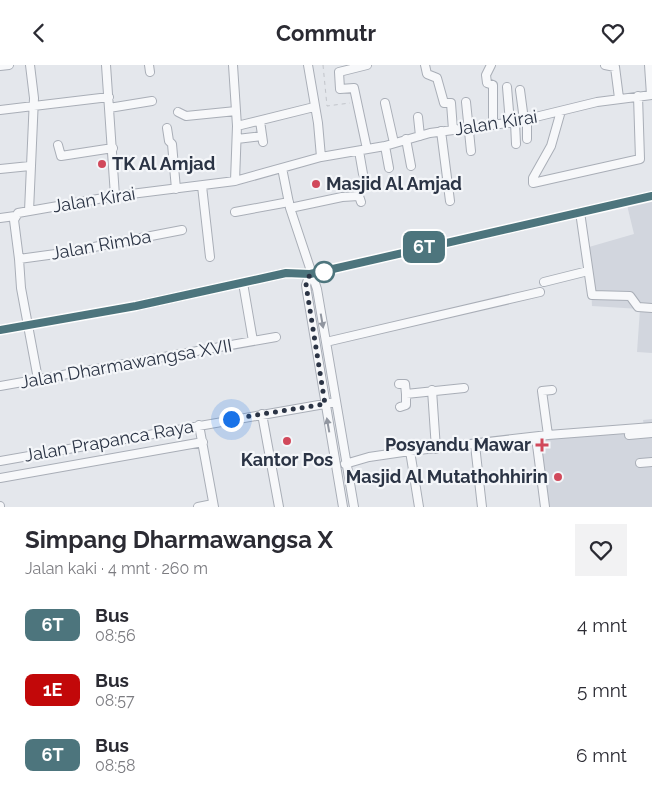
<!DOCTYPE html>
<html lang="id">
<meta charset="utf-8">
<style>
:root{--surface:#fff;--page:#f2f2f3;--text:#2b2b33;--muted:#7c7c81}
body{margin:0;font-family:Raleway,sans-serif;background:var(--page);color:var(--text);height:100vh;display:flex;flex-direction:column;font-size:19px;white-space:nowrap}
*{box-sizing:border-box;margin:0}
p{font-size:16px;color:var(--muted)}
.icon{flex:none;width:28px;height:28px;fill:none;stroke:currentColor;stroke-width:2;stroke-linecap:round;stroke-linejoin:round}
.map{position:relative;height:442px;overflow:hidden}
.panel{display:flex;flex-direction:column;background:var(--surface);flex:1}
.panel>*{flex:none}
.badge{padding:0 10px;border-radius:8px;font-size:18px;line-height:32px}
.you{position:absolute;width:25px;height:25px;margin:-12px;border:4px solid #fff;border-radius:50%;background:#1a73e8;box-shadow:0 0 0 8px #1a73e833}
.map>.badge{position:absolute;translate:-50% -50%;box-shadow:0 0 0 2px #fff}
.round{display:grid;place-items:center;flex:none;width:52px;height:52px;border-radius:0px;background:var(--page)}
.overview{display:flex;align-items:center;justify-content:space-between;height:85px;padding:0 25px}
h1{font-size:24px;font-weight:700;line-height:38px}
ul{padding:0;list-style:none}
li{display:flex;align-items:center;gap:15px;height:65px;padding:0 25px}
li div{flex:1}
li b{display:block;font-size:19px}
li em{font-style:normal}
li .badge{min-width:55px;font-weight:700;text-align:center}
header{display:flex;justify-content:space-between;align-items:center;height:65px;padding:0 25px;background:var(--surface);font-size:22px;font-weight:700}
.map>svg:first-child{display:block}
.built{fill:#d2d6de}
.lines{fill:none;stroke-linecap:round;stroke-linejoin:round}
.minor-casing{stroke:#a9aeb7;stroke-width:10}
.path{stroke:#c2c5cb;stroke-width:1;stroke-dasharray:4 4;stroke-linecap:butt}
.minor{stroke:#f7f8fa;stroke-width:8}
.oneway{fill:#9196a0}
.line-casing{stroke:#fff;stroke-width:11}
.line{stroke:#4d757d;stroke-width:8}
.walk{stroke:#2b3445;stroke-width:5;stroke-dasharray:0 9}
.poi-dot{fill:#d1495b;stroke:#f4f6f9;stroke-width:2}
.stop-dot{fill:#fff;stroke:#4d757d;stroke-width:2.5}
.labels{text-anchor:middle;stroke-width:4.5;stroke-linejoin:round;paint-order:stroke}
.street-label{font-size:18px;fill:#2b3445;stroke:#f4f6f9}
.poi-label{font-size:18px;font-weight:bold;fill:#2b3445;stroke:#f4f6f9;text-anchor:start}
</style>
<header><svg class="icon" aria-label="back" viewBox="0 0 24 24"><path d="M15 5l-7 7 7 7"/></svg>Commutr<svg class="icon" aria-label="heart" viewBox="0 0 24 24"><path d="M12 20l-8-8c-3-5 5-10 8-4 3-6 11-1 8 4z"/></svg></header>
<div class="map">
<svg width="652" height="442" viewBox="0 0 652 442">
<rect width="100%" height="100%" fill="#e4e7ec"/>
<path class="built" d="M 652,134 L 652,288 L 637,287 L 640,244 L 592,241 L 589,182 L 634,169 L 627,140 Z
M 652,354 L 652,442 L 545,442 L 536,375 L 563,372 L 645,368 L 643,355 Z"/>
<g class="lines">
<g class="minor-casing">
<path id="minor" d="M 106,0 L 115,131
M 149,0 L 150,7
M 233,0 L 237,61 L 235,116
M 308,0 L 318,58 L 321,92
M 367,0 L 339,7 L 340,24 L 354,23 L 367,84
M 425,0 L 427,9 L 437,13 L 444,38 L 451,38 L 453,65
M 491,0 L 486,10 L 487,18 L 493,20 L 493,59
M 605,0 L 615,2 L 619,33
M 649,0 L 651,30
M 0,1 L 9,0
M 507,22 L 510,58
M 520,25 L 524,55
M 466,37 L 471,86
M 385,38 L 394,78
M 109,43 L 152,36
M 0,45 L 109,32
M 561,46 L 551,81 L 533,113 L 533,118 L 640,94 L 638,31
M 178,47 L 186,51 L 236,46
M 418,52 L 420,71
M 527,55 L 527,74
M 260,56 L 263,77
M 515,57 L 516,79
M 237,61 L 314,42
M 167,63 L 169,76 L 172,79 L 176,124
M 441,66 L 450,136
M 237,74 L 262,71
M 406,74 L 411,101
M 58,80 L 61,91 L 113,83
M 385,81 L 389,103
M 359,86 L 363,109
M 282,103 L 290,143 L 317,224 L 354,442
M 0,104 L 30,101
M 202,121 L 210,192
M 290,143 L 342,132 L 359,131 L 361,137
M 29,146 L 34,33 L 30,0
M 235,147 L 289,137
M 580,147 L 592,230 L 630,231 L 638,242 L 652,243
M 0,153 L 15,151
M 19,194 L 63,188 L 182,165
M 310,209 L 306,220 L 307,227 L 343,442
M 544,217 L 588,206
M 243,218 L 253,276
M 0,265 L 136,241 L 286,208 L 310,209 L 325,206 L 652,131
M 326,277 L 540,227
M 38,314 L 21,223 L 19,194 L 14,155 L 18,148 L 115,131 L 235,116 L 321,92 L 385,81 L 430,68 L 515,57 L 597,37 L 652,30
M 399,319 L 405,319 L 406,329
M 0,321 L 276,272
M 432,325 L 436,384
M 400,342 L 406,340 L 406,329 L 464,323
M 262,349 L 279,442
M 199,360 L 214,442
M 548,370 L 542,326 L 552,325
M 629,370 L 652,368
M 536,372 L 545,442
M 475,380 L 482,442
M 410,386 L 419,442
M 0,396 L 336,337
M 640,398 L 652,397
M 345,399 L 369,392 L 410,386 L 548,370 L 652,362
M 0,413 L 203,377
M 0,441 L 0,442
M 198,442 L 213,439"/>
</g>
<path class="path" d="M 323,0 L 327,41 L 350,38"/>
<use href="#minor" class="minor"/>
</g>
<defs><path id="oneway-solid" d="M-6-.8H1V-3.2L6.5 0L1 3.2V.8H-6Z" transform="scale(1.25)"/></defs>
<g class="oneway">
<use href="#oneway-solid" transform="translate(322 256) rotate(80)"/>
<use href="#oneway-solid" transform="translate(328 360) rotate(-100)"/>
</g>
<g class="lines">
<g class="line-casing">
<path id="line" d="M 0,265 L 136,241 L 286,208 L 310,209 L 324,206 L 652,131"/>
</g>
<use href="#line" class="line"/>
<path class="walk" d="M 231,354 L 325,339 L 306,220 L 310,209 L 324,207"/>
</g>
<g class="poi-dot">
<circle cx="102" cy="99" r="5"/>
<circle cx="316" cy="119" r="5"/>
<circle cx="287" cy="376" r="5"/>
<path d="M539.5 372.5h5v5h5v5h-5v5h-5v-5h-5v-5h5z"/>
<circle cx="558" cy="412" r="5"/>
</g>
<circle class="stop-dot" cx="324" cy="207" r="10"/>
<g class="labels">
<g class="street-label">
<text transform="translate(496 58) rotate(-9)" y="6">Jalan Kirai</text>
<text transform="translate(94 135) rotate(-9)" y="6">Jalan Kirai</text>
<text transform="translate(101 180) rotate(-10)" y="6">Jalan Rimba</text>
<text transform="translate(126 299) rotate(-10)" y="6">Jalan Dharmawangsa XVII</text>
<text transform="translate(109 376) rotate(-10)" y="6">Jalan Prapanca Raya</text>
</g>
<g class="poi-label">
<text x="112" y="105">TK Al Amjad</text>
<text x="326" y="125">Masjid Al Amjad</text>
<text x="531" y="386" text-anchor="end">Posyandu Mawar</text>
<text x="287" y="401" text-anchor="middle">Kantor Pos</text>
<text x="548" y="418" text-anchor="end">Masjid Al Mutathohhirin</text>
</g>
</g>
</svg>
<div class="you" style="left:231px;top:354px"></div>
<b class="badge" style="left:424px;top:182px;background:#4d757d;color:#fff">6T</b>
</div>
<section class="panel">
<div class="overview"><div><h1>Simpang Dharmawangsa X</h1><p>Jalan kaki · 4 mnt · 260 m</p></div><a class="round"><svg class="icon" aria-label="heart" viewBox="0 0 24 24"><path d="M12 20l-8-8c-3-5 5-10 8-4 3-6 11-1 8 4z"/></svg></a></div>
<ul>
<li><span class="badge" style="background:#4d757d;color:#fff">6T</span><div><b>Bus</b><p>08:56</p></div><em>4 mnt</em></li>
<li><span class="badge" style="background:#c20809;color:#fff">1E</span><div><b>Bus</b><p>08:57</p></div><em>5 mnt</em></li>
<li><span class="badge" style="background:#4d757d;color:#fff">6T</span><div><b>Bus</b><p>08:58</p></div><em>6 mnt</em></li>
</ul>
</section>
